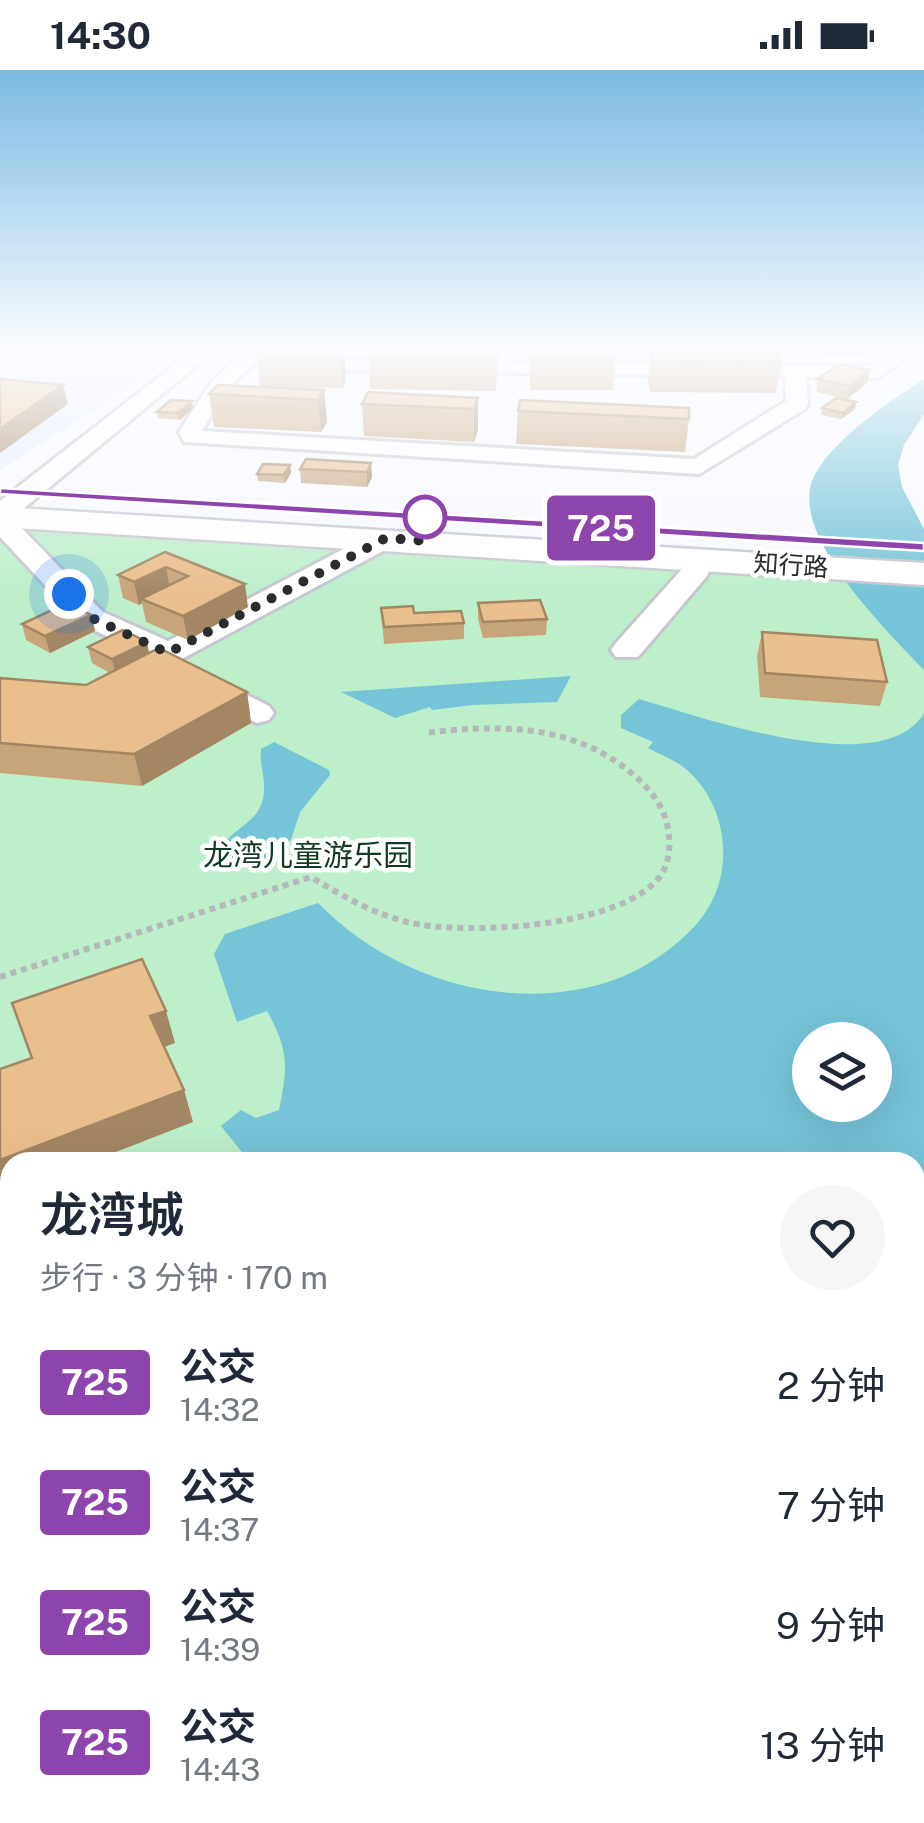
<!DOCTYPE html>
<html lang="zh">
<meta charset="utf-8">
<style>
:root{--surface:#fff;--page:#f6f6f7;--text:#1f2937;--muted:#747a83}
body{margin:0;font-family:"Public Sans","Noto Sans SC",sans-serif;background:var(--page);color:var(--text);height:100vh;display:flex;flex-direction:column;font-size:38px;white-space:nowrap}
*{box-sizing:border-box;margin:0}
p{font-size:32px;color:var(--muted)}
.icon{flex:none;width:55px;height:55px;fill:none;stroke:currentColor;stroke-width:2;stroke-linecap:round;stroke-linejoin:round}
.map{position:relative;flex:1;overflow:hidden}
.panel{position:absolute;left:0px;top:1082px;width:925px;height:672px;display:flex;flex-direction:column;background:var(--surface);border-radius:30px 30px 0 0;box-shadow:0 10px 40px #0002}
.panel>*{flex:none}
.badge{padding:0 20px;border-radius:8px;font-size:35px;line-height:65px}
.fabs{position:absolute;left:792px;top:952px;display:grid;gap:20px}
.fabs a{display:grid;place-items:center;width:100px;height:100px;border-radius:50%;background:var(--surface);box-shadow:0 10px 40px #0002;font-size:50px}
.you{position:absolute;width:50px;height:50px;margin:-25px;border:8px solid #fff;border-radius:50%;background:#1a73e8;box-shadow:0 0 0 15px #1a73e833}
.map>.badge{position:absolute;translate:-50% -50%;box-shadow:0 0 0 5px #fff}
.round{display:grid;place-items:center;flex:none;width:105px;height:105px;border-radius:52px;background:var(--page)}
.summary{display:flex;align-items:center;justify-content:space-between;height:170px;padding:0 40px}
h1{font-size:48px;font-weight:600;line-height:75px}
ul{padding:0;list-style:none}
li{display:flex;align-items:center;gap:30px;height:120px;padding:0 40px}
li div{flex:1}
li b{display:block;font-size:38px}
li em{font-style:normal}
li .badge{min-width:110px;font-weight:700;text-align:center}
.status{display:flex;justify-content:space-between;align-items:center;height:70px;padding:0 50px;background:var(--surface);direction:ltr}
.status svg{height:28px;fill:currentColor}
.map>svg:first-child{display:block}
.built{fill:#e8edfe}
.green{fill:#bcefca;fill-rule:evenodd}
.water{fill:#76c4d8;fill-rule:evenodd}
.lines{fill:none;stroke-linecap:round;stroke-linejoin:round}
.minor-casing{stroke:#c4c7d0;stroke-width:6}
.major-casing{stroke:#c4c7d0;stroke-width:5}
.path-far1{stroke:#b5b7bb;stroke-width:6;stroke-dasharray:6 5;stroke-linecap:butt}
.path{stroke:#b5b7bb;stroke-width:10;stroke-dasharray:11 8;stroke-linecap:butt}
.minor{fill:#fff;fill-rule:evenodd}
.major{fill:#fff;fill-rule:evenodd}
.wall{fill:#c8a479}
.shaded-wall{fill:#a38663}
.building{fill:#e9bf8d;stroke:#a38663;stroke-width:2.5}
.line{fill:#8e44ad;stroke:#fff;stroke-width:2.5}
.walk{stroke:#292b2e;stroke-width:10;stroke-dasharray:0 18}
.stop-dot{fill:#fff;stroke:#8e44ad;stroke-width:5}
.labels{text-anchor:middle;stroke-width:9;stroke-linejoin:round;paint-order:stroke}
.far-street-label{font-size:25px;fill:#292b2e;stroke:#fff}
.park-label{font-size:30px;fill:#113c22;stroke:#fff}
</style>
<div class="status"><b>14:30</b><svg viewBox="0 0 49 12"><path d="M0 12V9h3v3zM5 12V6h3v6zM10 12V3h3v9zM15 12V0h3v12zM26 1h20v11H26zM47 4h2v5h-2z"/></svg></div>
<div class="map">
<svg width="924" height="1753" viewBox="0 0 924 1753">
<rect width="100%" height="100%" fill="#f7f9fe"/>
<path class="built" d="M 0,279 L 178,279 L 129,317 L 0,400 Z"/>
<path class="green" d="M 34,461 L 924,517 L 924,1720 L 915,1717 L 915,1092 L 10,1092 L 10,1462 L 0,1459 L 0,470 L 11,463 ZM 810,970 L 875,970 L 875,1035 L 810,1035 Z"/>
<path class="water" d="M 924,309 L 924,344 L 904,375 L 898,395 L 902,417 L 924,459 L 924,600 C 888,562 800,476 810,419 C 817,379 893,329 924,309 Z
M 571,606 L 557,632 L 473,635 L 432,640 L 430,637 L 395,648 L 341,622 Z
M 639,629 C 699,646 883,713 924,643 L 924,1117 L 915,1120 L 915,1092 L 249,1091 L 221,1056 L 241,1040 L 256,1048 L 279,1040 C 288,996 289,981 267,941 L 237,952 L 214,884 L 225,864 L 318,833 C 391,908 508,945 611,911 C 644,900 682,874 703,846 C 737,800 727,730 682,696 C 672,689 659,684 648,678 L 653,672 L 621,658 L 621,645 ZM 810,970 L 875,970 L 875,1035 L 810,1035 Z
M 274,672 L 329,700 L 330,705 L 300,742 L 291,770 L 269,790 L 254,797 L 220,792 C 219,761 251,760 261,735 C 269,714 259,699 261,679 Z"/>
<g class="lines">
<g class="minor-casing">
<path id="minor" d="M 195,279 L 217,279 L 12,448 L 103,542 L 168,571 L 376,462 L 396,462 L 400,468 L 396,474 L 178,591 L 269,636 L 274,643 L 269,650 L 257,653 L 143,598 L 138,591 L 144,584 L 81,554 L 0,467 L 0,431 Z
M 248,279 L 270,279 L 227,319 L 202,361 L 694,389 L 786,331 L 785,306 L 761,304 L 758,300 L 761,296 L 873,296 L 897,279 L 919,279 L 878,308 L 806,307 L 808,334 L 805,339 L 699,404 L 184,372 L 179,362 L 212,311 Z
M 288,289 L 707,294 L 717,300 L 707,306 L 281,299 L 281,291 Z
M 700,481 L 714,489 L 707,506 L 638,587 L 616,587 L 611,580 L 616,573 L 683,498 L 690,483 Z
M 0,1369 L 10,1372 L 10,1434 L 0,1431 Z"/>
</g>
<g class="major-casing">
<path id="major" d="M 0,437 L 924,493 L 924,515 L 0,457 Z"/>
</g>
<path class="path-far1" d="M 0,907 L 311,807 C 342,826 372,843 407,852 C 464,866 625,858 661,805 C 672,788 671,766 665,747 C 657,725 640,709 621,695 C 563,653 493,655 424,663"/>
<path class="path" d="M 0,1283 L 10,1290"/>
<use href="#minor" class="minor"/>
<use href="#major" class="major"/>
</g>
<path class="wall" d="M 261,279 L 443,279 L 498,280 L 496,321 L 370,319 L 369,288 L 371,279 L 344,279 L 346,309 L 343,318 L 261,317 L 324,320 L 327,352 L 321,362 L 214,357 L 209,324 L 260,317 L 257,286 Z
M 509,279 L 652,279 L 651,282 L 724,282 L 722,279 L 868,279 L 867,286 L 778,285 L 782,292 L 776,323 L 650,322 L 648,312 L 651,283 L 614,283 L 615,290 L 613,320 L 530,320 L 530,282 L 509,282 Z
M 870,300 L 867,313 L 847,329 L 816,322 L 818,309 Z
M 478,328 L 478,360 L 474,372 L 364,366 L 362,334 Z
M 193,338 L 180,350 L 158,348 L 157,342 Z
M 822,338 L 855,339 L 841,349 L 821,345 Z
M 518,341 L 689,349 L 685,382 L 516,374 Z
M 371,393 L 372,407 L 367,417 L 301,413 L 300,399 Z
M 290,395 L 291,403 L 285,413 L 258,411 L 257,404 Z
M 165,482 L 248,537 L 188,570 L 146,552 L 142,533 L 139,535 L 123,528 L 118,505 Z
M 478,533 L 547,549 L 546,565 L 483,568 L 478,549 Z
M 381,538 L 464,553 L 464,569 L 384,574 Z
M 91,545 L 95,561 L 50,583 L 26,570 L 22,554 Z
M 762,562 L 887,612 L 880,636 L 760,627 L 757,586 Z
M 147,572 L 149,583 L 247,622 L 251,653 L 142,716 L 0,703 L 0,608 L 86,615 L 110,603 L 92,593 L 88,577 Z
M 0,1537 L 10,1541 L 10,1661 L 0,1657 Z
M 261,1745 L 377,1745 L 375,1753 L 286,1753 Z"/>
<path class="shaded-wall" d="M 344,279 L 346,309 L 343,318 L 341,287 Z
M 870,300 L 867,313 L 847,329 L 850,316 Z
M 63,315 L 68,334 L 0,383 L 0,359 Z
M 324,320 L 327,352 L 321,362 L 318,330 Z
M 478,328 L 478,360 L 474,372 L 474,339 Z
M 192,331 L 193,338 L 180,350 L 178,343 Z
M 856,332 L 855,339 L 841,349 L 843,343 Z
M 371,393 L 372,407 L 367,417 L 367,402 Z
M 290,395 L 291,403 L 285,413 L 284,405 Z
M 166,497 L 170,519 L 141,529 L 142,533 L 139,535 L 134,512 Z
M 245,514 L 248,537 L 188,570 L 183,546 Z
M 91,545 L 95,561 L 50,583 L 45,566 Z
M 147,572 L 150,589 L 116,606 L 112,589 Z
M 247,622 L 251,653 L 142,716 L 134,684 Z
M 166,941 L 175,973 L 159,979 L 150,946 Z
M 184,1020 L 193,1052 L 90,1092 L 10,1092 L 10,1123 L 0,1127 L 0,1090 Z
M 10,1621 L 10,1658 L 0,1649 L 0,1642 Z
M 371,1745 L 377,1745 L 375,1753 L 369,1753 Z"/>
<path class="building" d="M 261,279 L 344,279 L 341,287 L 257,286 Z
M 372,279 L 498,280 L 497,290 L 369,288 Z
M 530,280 L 614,281 L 615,290 L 531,289 Z
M 651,282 L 777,283 L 782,292 L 653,291 Z
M 840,294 L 870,300 L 850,316 L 818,309 Z
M 0,309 L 63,315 L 0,359 Z
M 218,315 L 324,320 L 318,330 L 209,324 Z
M 368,322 L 478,328 L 474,339 L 362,334 Z
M 836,328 L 856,332 L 843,343 L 822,338 Z
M 171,330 L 192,331 L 178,343 L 157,342 Z
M 520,330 L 689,338 L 689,349 L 518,341 Z
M 306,389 L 371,393 L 367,402 L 300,399 Z
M 263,394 L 290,395 L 284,405 L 257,404 Z
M 165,482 L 245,514 L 183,546 L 141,529 L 188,506 L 166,497 L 134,512 L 118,505 Z
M 540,530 L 547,549 L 483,552 L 478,533 Z
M 67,533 L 91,545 L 45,566 L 22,554 Z
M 413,536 L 414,543 L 461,541 L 464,553 L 384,557 L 381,538 Z
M 123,560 L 147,572 L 112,589 L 88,577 Z
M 762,562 L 877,570 L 887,612 L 765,603 Z
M 159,578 L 247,622 L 134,684 L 0,673 L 0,608 L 86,615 Z
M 142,889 L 166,941 L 150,946 L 184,1020 L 0,1090 L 0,999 L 32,988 L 12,933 Z
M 0,1537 L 10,1541 L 10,1621 L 0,1642 Z
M 294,1745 L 371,1745 L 369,1753 L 319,1753 Z
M 501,1745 L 687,1745 L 714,1753 L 499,1753 Z"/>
<linearGradient id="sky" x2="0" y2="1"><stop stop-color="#7abae2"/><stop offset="0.53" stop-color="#fbfcff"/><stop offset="1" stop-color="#fbfcff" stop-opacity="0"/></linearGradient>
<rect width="924" height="524" fill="url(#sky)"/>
<path class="line" d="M 0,418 L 924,473 L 924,481 L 0,424 Z"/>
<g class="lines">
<path class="walk" d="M 69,524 L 92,548 L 168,583 L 386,468 L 425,471 L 425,447"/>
</g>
<circle class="stop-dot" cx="425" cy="447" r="20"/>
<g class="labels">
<g class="far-street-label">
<text transform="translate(791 495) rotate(4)" y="9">知行路</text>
</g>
<g class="park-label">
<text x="308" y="796">龙湾儿童游乐园</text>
</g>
</g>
</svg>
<div class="fabs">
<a><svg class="icon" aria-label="layers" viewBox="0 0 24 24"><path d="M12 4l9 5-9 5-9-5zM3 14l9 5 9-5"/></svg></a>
</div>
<div class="you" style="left:69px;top:524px"></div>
<b class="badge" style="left:601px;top:458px;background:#8e44ad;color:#fff">725</b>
<section class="panel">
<div class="summary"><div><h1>龙湾城</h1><p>步行 · 3 分钟 · 170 m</p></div><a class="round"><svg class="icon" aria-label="heart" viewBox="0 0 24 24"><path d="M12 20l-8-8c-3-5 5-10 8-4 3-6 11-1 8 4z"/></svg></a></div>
<ul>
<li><span class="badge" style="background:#8e44ad;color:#fff">725</span><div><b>公交</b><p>14:32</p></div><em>2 分钟</em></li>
<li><span class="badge" style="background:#8e44ad;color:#fff">725</span><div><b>公交</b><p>14:37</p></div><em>7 分钟</em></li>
<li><span class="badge" style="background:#8e44ad;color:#fff">725</span><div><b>公交</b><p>14:39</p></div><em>9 分钟</em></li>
<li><span class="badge" style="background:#8e44ad;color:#fff">725</span><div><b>公交</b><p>14:43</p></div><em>13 分钟</em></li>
</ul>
</section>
</div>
